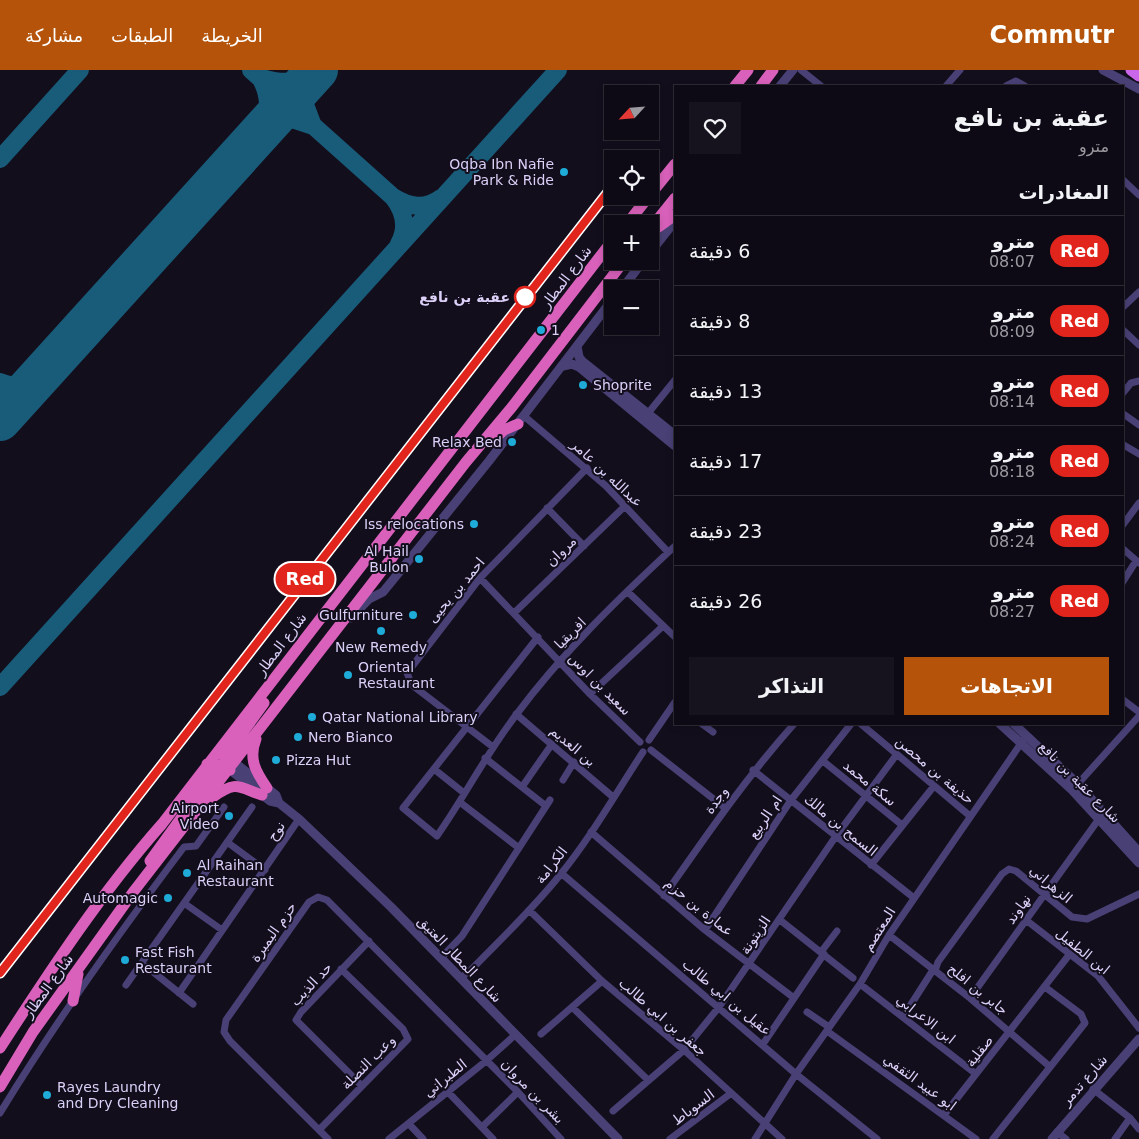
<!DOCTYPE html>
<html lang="ar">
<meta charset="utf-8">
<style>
:root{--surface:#0e0a15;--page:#17131e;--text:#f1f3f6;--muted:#9b9aa0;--line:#2e2b34;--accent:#b45309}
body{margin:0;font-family:"DejaVu Sans","Noto Sans Arabic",sans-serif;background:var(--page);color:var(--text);direction:rtl;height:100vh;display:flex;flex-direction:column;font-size:19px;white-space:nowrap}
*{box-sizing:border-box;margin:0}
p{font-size:16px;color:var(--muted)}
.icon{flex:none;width:28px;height:28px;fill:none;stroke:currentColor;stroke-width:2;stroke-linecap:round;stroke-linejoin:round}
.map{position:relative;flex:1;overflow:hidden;direction:ltr}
.panel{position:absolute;left:674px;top:15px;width:450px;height:640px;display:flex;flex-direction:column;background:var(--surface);border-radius:0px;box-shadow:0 2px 8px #0003,0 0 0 1px var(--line);direction:rtl}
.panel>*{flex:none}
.badge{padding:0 10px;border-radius:16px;font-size:18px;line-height:32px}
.needle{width:32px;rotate:244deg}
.buttons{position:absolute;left:604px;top:15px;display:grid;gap:10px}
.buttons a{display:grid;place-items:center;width:55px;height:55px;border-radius:0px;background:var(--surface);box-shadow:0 2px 8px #0003,0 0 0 1px var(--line);font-size:25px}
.map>.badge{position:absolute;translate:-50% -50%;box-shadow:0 0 0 2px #fff}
h2{padding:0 15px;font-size:19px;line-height:45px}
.round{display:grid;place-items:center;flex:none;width:52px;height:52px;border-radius:0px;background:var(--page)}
.headline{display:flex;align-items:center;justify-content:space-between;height:85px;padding:0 15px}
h1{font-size:24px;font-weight:800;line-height:38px}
.button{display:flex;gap:10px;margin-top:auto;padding:10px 15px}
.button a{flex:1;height:58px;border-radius:0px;background:var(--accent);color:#fff;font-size:20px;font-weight:800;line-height:58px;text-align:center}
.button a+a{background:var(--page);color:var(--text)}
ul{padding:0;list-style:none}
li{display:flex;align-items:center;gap:15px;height:70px;padding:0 15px;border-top:1px solid var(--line)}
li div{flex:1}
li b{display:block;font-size:19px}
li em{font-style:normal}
li .badge{min-width:55px;font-weight:700;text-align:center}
header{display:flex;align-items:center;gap:30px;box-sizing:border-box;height:70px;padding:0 25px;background:var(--accent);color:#fff}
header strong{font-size:24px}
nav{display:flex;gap:28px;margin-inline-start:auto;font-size:18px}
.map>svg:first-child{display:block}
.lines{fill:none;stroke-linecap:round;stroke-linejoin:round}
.taxiway{stroke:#185c7a;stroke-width:18}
.runway{stroke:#185c7a;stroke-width:42}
.minor{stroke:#494075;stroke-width:7}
.tertiary{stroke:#494075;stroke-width:9}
.primary{stroke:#ca66ea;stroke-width:11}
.trunk{stroke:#d961bb;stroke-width:11}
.line-casing{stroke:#fff;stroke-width:11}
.line{stroke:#e2251c;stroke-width:8}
.poi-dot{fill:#1eabd7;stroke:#130e1c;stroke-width:2}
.stop-dot{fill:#fff;stroke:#e2251c;stroke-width:2.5}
.labels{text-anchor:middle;stroke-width:4;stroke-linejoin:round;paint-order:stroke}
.poi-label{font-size:14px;fill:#dad0f8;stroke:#130e1c;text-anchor:start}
.street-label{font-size:14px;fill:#dad0f8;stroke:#130e1c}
.stop-label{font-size:14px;font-weight:bold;fill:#dad0f8;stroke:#130e1c;text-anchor:end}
</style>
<header>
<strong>Commutr</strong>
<nav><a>الخريطة</a><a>الطبقات</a><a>مشاركة</a></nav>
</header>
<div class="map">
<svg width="1139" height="1069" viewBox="0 0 1139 1069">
<rect width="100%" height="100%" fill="#130e1c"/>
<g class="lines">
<path class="taxiway" d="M 251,0 L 393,127
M 262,8 C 282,14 299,14 315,1
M 266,56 L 289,48 L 313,56 L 304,32 L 310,8
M 260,63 C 270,45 271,28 261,9
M 0,89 L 80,0
M 399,174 C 408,158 404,141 393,127 C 409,137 425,140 441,128
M 0,312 C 14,318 26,316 38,308
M 0,315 C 7,326 7,339 0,351
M 0,617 L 558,0"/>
<path class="runway" d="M 0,350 L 317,0"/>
<path class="minor" d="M 801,0 L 821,16
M 946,16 L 960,0
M 1006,16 L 1016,11 L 1025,16
M 1122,109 L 1139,125
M 1122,238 L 1139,222
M 1122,259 L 1139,275
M 1122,324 L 1131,313 L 1139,311
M 1122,343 L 1139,355
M 524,346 L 606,416 L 668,482
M 645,347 L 675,310
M 1122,374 L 1139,384
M 547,438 L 584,476
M 1122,456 L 1139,433
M 1122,478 L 1139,493
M 480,508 L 590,624 L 640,672
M 1122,513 L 1136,491
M 628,522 L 675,567
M 514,543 L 625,436
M 538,567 L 403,738 L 437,766 C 465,726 486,684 516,645 C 562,583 619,528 675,476
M 590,624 L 663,556
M 1122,629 L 1139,642
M 516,644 L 613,727
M 702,654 L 713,662
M 861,654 L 970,746
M 649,670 L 675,632
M 493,677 L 412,615 L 407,603 L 480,508 L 587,398
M 651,680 L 725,738
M 485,688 L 546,736
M 823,691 L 902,755
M 434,699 L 464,723
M 753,700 L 914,828
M 563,710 L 574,692
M 1076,716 L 1139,646
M 522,717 L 552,674
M 461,733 L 519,778
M 591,762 L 705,860 L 794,928
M 227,772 L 265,800
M 871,795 L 934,716
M 561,803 L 796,1004 L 877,1069
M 664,826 C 706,766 745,709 794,654
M 184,833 L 222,860
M 530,841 L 602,911 L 684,980 L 782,1069
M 780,850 L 853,908
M 1026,850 L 1098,906 L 1139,958
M 705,860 L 791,730 L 851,654
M 889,865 L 970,928 L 1049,996
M 821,882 L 837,861
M 441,888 L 462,866 L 550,730
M 142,893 L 193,934
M 935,901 L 938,892 L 1002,804 L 1009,799 L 1016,801 L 1072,847 L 1087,849 L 1139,824
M 460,908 L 469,902 C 500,870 532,840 560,805 C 591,767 616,723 643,682
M 860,914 L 976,1004
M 126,915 L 252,737
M 179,923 L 299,749
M 970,928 L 1101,746
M 573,938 L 648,1010
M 807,942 L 829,957
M 903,947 L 933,900
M 827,961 L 976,1069
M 541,964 L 602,911
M 763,974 L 824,884
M 362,1016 L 296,950 L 301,942 L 369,871
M 1093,1019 L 1130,1048 L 1139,1059
M 448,1022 L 493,1069
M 613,1041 L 684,980 L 719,937 L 836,766 L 897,684
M 0,1043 C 56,951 119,863 184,777 L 196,776 L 224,737
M 944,1045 L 1069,885
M 409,1054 L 423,1069
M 482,1057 L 518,1022
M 319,1060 L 408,969 L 403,959 L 341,899
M 1057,1062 L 1066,1069
M 328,1069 L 230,971 L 224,962 L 226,950 L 309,832 L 318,827 L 327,830 L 518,1022 L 561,1069
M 389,1069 L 486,991 L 515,965
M 670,1069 L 730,1024
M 755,1069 L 796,1004 L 860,914 L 889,865 L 1024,669
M 993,1069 L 1085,953 L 1081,944 L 1045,917
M 1115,1069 L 1130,1048"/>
<path class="tertiary" d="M 1103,0 L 1139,19
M 780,16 L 793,0
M 650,183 L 675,151
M 622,219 L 643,191
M 577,276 L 579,287 L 582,291 L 675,365
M 563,296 L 572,294 L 579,297 L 675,376
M 351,548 L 369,529 L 383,522 L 392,511 L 489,391 L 612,230
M 1000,654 L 1072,720 L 1139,793
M 1014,654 L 1078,714 L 1139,782
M 230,689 L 276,725 L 279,733
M 230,700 L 270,731 L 279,733 L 299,749 L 391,837 L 618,1069
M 1052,1069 L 1139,969"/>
<path class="primary" d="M 1131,0 L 1139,6"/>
<path class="trunk" d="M 735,16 L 748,0
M 761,16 L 773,0
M 650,125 L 675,94
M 627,154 L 649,126
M 657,158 L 675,145
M 650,159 L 675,128
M 490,373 L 504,360 L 518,354
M 256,669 C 248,689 256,702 267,718
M 230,700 L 224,694 L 225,687 L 264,633
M 213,727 C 237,710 238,717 262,725
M 150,791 L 216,700 L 217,696 L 214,693 L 207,694
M 73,931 L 78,904
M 0,978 C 50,901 101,823 162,754 L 612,171
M 0,1017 L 33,962 L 134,821 L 466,392 L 512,337 L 624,191"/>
</g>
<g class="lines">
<g class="line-casing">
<path id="line" d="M 0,903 L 612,117"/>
</g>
<use href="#line" class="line"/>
</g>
<g class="poi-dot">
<circle cx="564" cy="102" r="5"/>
<circle cx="541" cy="260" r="5"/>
<circle cx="583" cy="315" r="5"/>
<circle cx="512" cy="372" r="5"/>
<circle cx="474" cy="454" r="5"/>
<circle cx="419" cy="489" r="5"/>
<circle cx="413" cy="545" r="5"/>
<circle cx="381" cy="561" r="5"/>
<circle cx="348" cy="605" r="5"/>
<circle cx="312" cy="647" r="5"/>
<circle cx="298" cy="667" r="5"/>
<circle cx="276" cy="690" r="5"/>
<circle cx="229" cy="746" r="5"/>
<circle cx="187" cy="803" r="5"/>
<circle cx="168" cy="828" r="5"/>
<circle cx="125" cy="890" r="5"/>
<circle cx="47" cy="1025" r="5"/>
</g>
<circle class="stop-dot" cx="525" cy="227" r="10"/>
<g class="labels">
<g class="poi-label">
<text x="554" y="99" text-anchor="end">Oqba Ibn Nafie<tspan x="554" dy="16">Park &amp; Ride</tspan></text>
<text x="551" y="265">1</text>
<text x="593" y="320">Shoprite</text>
<text x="502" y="377" text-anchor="end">Relax Bed</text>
<text x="464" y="459" text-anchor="end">Iss relocations</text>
<text x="409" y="486" text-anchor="end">Al Hail<tspan x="409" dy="16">Bulon</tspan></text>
<text x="403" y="550" text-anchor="end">Gulfurniture</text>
<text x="381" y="582" text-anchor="middle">New Remedy</text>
<text x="358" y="602">Oriental<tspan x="358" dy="16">Restaurant</tspan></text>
<text x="322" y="652">Qatar National Library</text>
<text x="308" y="672">Nero Bianco</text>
<text x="286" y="695">Pizza Hut</text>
<text x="219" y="743" text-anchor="end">Airport<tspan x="219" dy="16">Video</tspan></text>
<text x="197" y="800">Al Raihan<tspan x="197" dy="16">Restaurant</tspan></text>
<text x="158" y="833" text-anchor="end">Automagic</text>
<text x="135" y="887">Fast Fish<tspan x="135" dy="16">Restaurant</tspan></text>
<text x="57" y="1022">Rayes Laundry<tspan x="57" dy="16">and Dry Cleaning</tspan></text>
</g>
<g class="street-label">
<text transform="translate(566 207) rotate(-53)" y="5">شارع المطار</text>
<text transform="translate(607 403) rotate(43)" y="5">عبدالله بن عامر</text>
<text transform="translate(561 481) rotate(-44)" y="5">مروان</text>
<text transform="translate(456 520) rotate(-50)" y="5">احمد بن يحيى</text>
<text transform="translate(570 563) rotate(-45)" y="5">افريقيا</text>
<text transform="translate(281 574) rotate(-53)" y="5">شارع المطار</text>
<text transform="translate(600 614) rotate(45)" y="5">سعيد بن اوس</text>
<text transform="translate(573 676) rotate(40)" y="5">بن العديم</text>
<text transform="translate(935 700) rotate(40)" y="5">حذيفة بن محصن</text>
<text transform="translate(1080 712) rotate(45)" y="5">شارع عقبة بن نافع</text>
<text transform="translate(870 713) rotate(39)" y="5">سكة محمد</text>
<text transform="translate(716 730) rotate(-54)" y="5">وجدة</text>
<text transform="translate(765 747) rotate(-56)" y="5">ام الربيع</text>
<text transform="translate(841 755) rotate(39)" y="5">السمح بن مالك</text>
<text transform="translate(276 761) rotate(-56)" y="5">نوح</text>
<text transform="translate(551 795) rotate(-52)" y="5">الكرامة</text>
<text transform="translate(1051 814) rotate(40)" y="5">الزهراني</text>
<text transform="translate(699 837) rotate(39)" y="5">عمارة بن حزم</text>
<text transform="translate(1018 839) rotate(-54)" y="5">نهاوند</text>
<text transform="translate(879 859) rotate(-58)" y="5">المعتصم</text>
<text transform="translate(273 862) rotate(-55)" y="5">حزم البمبرة</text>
<text transform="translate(755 865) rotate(-56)" y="5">الزيتونة</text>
<text transform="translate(1083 881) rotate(39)" y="5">ابن الطفيل</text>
<text transform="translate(460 889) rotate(46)" y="5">شارع المطار العتيق</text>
<text transform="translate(311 914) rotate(-47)" y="5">حد الذيب</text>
<text transform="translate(48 916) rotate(-54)" y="5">شارع المطار</text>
<text transform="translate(978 919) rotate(39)" y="5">جابر بن افلح</text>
<text transform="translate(727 927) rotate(40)" y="5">عقيل بن ابي طالب</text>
<text transform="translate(663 947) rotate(41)" y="5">جعفر بن ابي طالب</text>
<text transform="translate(926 949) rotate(38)" y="5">ابن الاعرابي</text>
<text transform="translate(979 981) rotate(-52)" y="5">صقلية</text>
<text transform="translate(368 992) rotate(-45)" y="5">وعب النصلة</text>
<text transform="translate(445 1008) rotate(-39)" y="5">الطبراني</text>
<text transform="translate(1084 1010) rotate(-49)" y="5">شارع تدمر</text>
<text transform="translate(920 1012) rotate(36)" y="5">ابو عبيد الثقفي</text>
<text transform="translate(533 1021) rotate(46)" y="5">بشر بن مروان</text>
<text transform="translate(693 1037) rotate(-37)" y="5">السوباط</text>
</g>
<g class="stop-label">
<text x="510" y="232">عقبة بن نافع</text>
</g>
</g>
</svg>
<div class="buttons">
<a><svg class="needle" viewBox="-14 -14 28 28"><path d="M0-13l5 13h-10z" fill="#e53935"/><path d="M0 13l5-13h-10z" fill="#9b9aa0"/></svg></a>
<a><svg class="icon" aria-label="locate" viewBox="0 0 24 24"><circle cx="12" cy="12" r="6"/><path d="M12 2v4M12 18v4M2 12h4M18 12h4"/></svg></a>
<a>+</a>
<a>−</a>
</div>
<b class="badge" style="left:305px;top:509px;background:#e2251c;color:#fff">Red</b>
<section class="panel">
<div class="headline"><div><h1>عقبة بن نافع</h1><p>مترو</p></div><a class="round"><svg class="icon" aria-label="heart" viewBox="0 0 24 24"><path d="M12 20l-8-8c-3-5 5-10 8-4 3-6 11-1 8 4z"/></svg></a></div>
<h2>المغادرات</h2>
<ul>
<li><span class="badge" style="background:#e2251c;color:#fff">Red</span><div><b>مترو</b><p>08:07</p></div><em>6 دقيقة</em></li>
<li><span class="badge" style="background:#e2251c;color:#fff">Red</span><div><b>مترو</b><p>08:09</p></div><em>8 دقيقة</em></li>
<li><span class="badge" style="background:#e2251c;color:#fff">Red</span><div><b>مترو</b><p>08:14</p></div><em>13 دقيقة</em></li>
<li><span class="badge" style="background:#e2251c;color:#fff">Red</span><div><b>مترو</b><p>08:18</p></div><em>17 دقيقة</em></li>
<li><span class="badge" style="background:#e2251c;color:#fff">Red</span><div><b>مترو</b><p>08:24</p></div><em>23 دقيقة</em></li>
<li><span class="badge" style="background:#e2251c;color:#fff">Red</span><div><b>مترو</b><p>08:27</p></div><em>26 دقيقة</em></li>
</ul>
<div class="button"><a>الاتجاهات</a><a>التذاكر</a></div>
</section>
</div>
